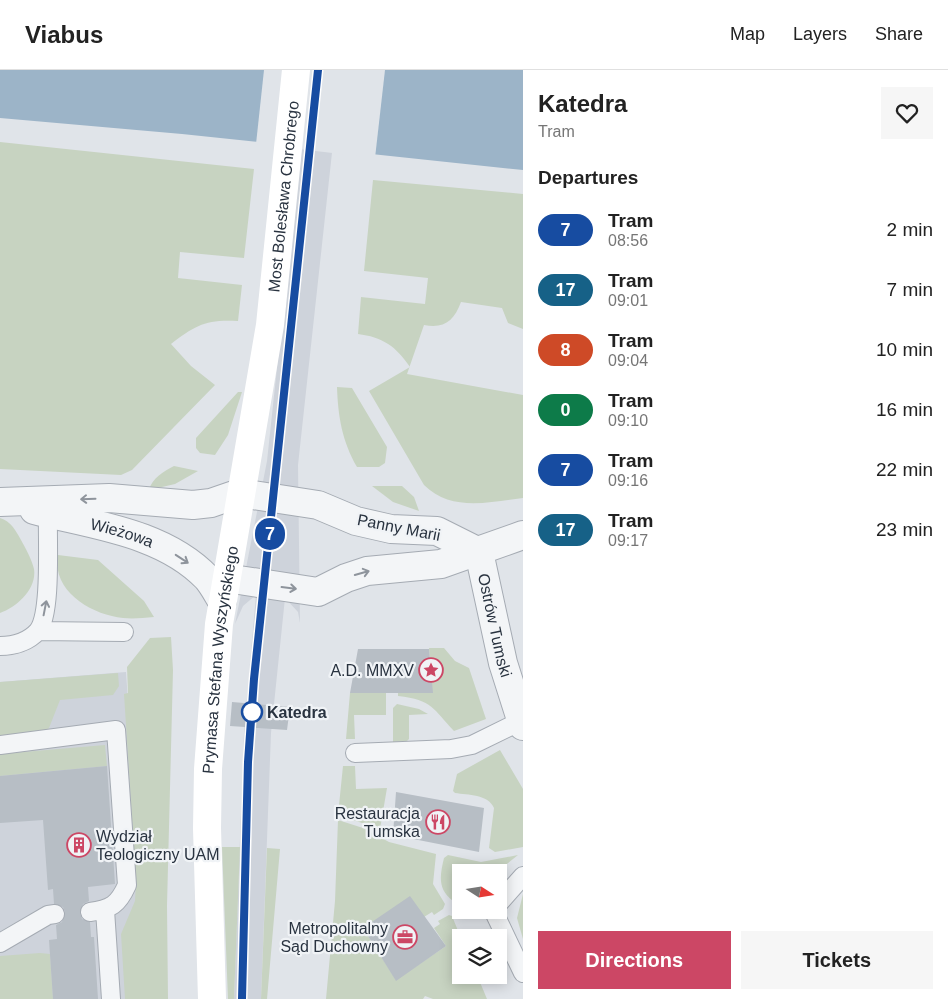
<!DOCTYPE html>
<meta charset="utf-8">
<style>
:root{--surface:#fff;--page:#f6f6f6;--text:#222;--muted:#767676;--line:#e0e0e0;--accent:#cc4765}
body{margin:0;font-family:Helvetica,sans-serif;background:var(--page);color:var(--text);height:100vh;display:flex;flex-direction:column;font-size:19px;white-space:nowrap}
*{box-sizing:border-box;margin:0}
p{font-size:16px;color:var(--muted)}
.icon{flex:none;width:28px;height:28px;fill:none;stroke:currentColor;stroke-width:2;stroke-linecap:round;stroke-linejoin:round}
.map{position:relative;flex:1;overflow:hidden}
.details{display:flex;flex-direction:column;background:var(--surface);width:425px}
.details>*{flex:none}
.badge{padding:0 10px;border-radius:16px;font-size:18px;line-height:32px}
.needle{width:32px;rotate:102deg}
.controls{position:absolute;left:452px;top:794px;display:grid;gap:10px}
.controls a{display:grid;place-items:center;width:55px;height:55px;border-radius:0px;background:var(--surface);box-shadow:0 2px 12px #0003;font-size:25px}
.map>.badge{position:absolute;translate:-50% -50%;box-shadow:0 0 0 2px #fff}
h2{padding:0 15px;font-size:19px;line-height:45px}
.round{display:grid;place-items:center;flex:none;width:52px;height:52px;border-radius:0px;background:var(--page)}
.headline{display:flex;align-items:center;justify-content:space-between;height:85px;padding:0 15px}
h1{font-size:24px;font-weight:700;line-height:38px}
.button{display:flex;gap:10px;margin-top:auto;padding:10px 15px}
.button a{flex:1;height:58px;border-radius:0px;background:var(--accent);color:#fff;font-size:20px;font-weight:700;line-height:58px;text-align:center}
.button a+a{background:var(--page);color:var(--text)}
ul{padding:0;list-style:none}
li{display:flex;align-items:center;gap:15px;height:60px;padding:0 15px}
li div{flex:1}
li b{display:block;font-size:19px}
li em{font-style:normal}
li .badge{min-width:55px;font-weight:700;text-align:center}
header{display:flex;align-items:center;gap:30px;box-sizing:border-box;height:70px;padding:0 25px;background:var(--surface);border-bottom:1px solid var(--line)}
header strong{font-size:24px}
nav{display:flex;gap:28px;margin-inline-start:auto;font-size:18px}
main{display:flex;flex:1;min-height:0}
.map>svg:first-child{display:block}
.built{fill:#ced3db}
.green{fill:#c7d3c1}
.water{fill:#9cb4c8}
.pier{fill:#e0e4e9}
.building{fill:#b7bec5}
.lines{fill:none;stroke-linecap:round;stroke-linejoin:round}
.lane-casing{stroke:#a5abb3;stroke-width:20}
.street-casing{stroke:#a5abb3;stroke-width:30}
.lane{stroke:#f3f5f7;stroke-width:18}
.street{stroke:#f3f5f7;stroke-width:28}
.secondary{stroke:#fff;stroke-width:28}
.oneway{stroke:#8e949c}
.line-casing{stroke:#fff;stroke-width:11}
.line{stroke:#174ca1;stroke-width:8}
.stop-dot{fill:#fff;stroke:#174ca1;stroke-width:2.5}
.labels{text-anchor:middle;stroke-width:4.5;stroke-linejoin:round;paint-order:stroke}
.street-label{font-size:16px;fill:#293340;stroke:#f0f3f6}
.poi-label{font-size:16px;fill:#293340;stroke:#f0f3f6;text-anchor:end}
.stop-label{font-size:16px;font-weight:bold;fill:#293340;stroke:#f0f3f6;text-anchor:start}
</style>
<header>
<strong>Viabus</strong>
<nav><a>Map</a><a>Layers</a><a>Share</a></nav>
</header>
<main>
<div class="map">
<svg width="523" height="929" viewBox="0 0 523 929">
<rect width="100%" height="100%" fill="#e0e4e9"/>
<path class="built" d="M 309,0 L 341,0 L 298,395 L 300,553 L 298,542 L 285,528 L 271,663 L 261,929 L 234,929 L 244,662 L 256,525 L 243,536 L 235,554 L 267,391 Z
M 126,602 L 146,895 L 143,929 L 0,929 L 0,612 Z"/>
<path class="green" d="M 0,72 L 254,99 L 244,188 L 180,182 L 178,208 L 242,215 L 238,251 C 207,249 195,255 171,274 L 191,296 L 215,315 L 132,400 L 121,405 L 0,399 Z
M 373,110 L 523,124 L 523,259 L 508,253 L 502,238 L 461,232 C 454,251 444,259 424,255 L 407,304 L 523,325 L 523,428 C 489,432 451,442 424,415 L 369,321 L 410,297 C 396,276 382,267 358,264 L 361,227 L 425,234 L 428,208 L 364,201 Z
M 337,317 L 352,318 L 387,377 L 385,393 L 379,397 L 357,397 C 342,371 338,346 337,317 Z
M 238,322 L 242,322 L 228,365 L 215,385 L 200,383 L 196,378 L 196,368 Z
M 174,396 L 198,401 L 175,414 L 149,420 C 152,408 164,401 174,396 Z
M 372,416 L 402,416 L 414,427 L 419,441 L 393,432 Z
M 0,448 C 11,451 16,461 21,470 C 26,479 32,490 34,499 C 37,519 17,537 0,543 Z
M 58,485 L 98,490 L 144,531 L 154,547 C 143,548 133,549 123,548 C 92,545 51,521 58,485 Z
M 171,567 L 173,600 L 167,836 L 168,929 L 125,929 L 121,864 L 135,831 L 136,811 L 124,624 L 128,623 L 127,597 L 150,568 Z
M 429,578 L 444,578 L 455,591 L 469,598 L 486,649 L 454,661 C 433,639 433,630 398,626 L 398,622 L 432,622 Z
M 118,603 L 119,616 L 113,625 L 60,630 L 49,658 L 45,661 L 0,667 L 0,612 Z
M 350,623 L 386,623 L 386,645 L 354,645 L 355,669 L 346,669 Z
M 397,634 L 419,639 L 428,644 L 409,645 L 409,669 L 407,671 L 393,672 L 393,638 Z
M 105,675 L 107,696 L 0,706 L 0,684 Z
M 500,680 L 523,719 L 523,777 L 495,782 L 489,778 L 494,738 C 488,724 468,725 455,723 L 453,721 L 457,704 Z
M 343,696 L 355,696 L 356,719 L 387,718 L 380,759 L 338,745 Z
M 338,750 L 363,758 L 389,772 L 436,784 L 433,814 L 445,834 L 443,839 L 434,845 L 432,842 L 424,847 L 363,858 L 396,910 L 446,876 L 434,858 L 440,854 L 438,851 L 449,845 L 452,846 L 461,868 L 461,905 L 477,905 L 487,929 L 433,929 L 425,926 L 423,929 L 326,929 L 335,831 Z
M 222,777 L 240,777 L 234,929 L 228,929 Z
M 267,778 L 280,779 L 267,929 L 261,929 Z
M 448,785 L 481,792 L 518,785 L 497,802 L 461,802 L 461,827 L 453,831 C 437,819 440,805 444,788 Z
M 523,824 L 523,869 L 517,848 Z
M 40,883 L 50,884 L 53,929 L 0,929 L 0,886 Z"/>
<path class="water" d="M 0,0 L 523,0 L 523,100 L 182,64 L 0,48 Z"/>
<path class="pier" d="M 264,0 L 385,0 L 375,88 L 256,74 Z"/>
<path class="building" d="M 358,579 L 429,579 L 433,623 L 350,623 Z
M 232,632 L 290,637 L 287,660 L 230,656 Z
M 107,696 L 115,814 L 88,817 L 89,831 L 83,834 L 80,843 L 82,849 L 90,852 L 91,867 L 94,867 L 98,929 L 53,929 L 49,870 L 57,869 L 56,855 L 62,852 L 65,842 L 63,837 L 54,834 L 53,819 L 48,820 L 43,750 L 0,753 L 0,706 Z
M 396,722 L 484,738 L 479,782 L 393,765 Z
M 410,826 L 446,876 L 396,911 L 363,858 Z"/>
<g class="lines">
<g class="lane-casing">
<path id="lane" d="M 38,561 L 124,562
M 0,576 C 13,576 28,572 38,561 C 52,543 47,468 48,443
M 0,675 L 116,660 L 127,815 C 118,835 111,839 90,842
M 355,683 L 451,679 L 472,675 L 521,651
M 499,833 L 523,806
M 105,840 L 111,929
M 493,840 L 523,903
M 0,873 L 48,845 L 55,844"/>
</g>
<g class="street-casing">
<g id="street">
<path d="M 0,432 L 109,428 L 193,435 L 211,433 L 240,423 L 318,435 L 356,451 L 391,459 L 437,461 L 479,482"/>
<path id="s1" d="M 34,440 C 92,455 163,462 207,508 C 213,515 217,523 222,531"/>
<path id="s2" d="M 479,482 L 503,593 L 523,656"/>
<path d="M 226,508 L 318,522 L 346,508 L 367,501 L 441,494 L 523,465"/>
</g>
</g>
<use href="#lane" class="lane"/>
<use href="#street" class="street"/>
<path class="secondary" id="s3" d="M 212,929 L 207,758 L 208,699 L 219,554 L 270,255 L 296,0"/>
</g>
<defs><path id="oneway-shaft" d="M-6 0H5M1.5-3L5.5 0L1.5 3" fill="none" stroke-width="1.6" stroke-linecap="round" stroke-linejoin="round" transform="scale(1.25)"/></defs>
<g class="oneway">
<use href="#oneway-shaft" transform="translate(88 429) rotate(178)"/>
<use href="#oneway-shaft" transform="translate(182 489) rotate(33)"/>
<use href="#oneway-shaft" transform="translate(362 503) rotate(-16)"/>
<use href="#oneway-shaft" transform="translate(289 518) rotate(7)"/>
<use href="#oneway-shaft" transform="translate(45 538) rotate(-79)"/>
</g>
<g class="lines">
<g class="line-casing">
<path id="line" d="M 242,929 L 248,692 L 254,609 L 318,0"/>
</g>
<use href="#line" class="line"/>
</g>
<defs>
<g id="sight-ring" transform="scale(1.25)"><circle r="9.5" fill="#f0f3f6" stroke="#cc4765" stroke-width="1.5"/><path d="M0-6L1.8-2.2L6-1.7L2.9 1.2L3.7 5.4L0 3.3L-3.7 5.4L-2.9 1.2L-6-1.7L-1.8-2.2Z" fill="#cc4765"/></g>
<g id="restaurant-ring" transform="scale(1.25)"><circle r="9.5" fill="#f0f3f6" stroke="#cc4765" stroke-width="1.5"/><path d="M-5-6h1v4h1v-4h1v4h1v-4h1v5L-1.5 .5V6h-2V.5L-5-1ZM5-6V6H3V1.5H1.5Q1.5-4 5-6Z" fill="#cc4765"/></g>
<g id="building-ring" transform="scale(1.25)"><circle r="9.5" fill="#f0f3f6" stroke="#cc4765" stroke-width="1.5"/><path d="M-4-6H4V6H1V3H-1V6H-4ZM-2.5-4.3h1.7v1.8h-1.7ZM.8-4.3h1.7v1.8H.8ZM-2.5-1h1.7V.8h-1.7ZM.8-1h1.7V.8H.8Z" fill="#cc4765"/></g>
<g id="office-ring" transform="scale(1.25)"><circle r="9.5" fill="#f0f3f6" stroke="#cc4765" stroke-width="1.5"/><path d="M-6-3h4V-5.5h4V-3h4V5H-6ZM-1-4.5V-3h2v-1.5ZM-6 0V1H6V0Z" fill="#cc4765"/></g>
</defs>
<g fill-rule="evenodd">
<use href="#sight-ring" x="431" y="600"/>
<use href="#restaurant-ring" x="438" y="752"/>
<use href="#building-ring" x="79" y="775"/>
<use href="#office-ring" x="405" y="867"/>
</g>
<circle class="stop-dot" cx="252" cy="642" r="10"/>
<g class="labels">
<g class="street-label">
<text dy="6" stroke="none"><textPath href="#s3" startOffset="808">Most Bolesława Chrobrego</textPath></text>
<text transform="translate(399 457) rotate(11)" y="6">Panny Marii</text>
<text dy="6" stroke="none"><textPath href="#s1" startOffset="91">Wieżowa</textPath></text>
<text dy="6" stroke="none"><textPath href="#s2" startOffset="75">Ostrów Tumski</textPath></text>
<text dy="6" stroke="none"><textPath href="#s3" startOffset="340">Prymasa Stefana Wyszyńskiego</textPath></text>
</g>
<g class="poi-label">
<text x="414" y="606">A.D. MMXV</text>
<text x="420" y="749">Restauracja<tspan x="420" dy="18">Tumska</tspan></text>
<text x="96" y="772" text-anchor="start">Wydział<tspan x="96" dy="18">Teologiczny UAM</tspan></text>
<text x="388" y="864">Metropolitalny<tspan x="388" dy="18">Sąd Duchowny</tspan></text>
</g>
<g class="stop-label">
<text x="267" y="648">Katedra</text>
</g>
</g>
</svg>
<div class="controls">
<a><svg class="needle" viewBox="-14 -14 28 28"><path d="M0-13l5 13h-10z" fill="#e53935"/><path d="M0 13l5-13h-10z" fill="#767676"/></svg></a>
<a><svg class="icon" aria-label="layers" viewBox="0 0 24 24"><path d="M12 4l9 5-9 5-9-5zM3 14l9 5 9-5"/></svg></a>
</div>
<b class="badge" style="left:270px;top:464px;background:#174ca1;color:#fff">7</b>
</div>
<section class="details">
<div class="headline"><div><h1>Katedra</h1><p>Tram</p></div><a class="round"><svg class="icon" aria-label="heart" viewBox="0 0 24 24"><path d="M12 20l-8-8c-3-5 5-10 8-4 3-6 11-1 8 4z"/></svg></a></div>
<h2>Departures</h2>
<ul>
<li><span class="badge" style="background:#174ca1;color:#fff">7</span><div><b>Tram</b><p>08:56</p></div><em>2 min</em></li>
<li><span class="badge" style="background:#166187;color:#fff">17</span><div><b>Tram</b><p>09:01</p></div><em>7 min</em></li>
<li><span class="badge" style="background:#ce4a27;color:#fff">8</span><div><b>Tram</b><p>09:04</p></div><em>10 min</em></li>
<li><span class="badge" style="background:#0d7b49;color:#fff">0</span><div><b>Tram</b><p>09:10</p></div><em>16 min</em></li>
<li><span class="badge" style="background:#174ca1;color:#fff">7</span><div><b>Tram</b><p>09:16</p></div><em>22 min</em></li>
<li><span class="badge" style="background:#166187;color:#fff">17</span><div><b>Tram</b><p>09:17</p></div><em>23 min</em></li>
</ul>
<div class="button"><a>Directions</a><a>Tickets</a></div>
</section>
</main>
